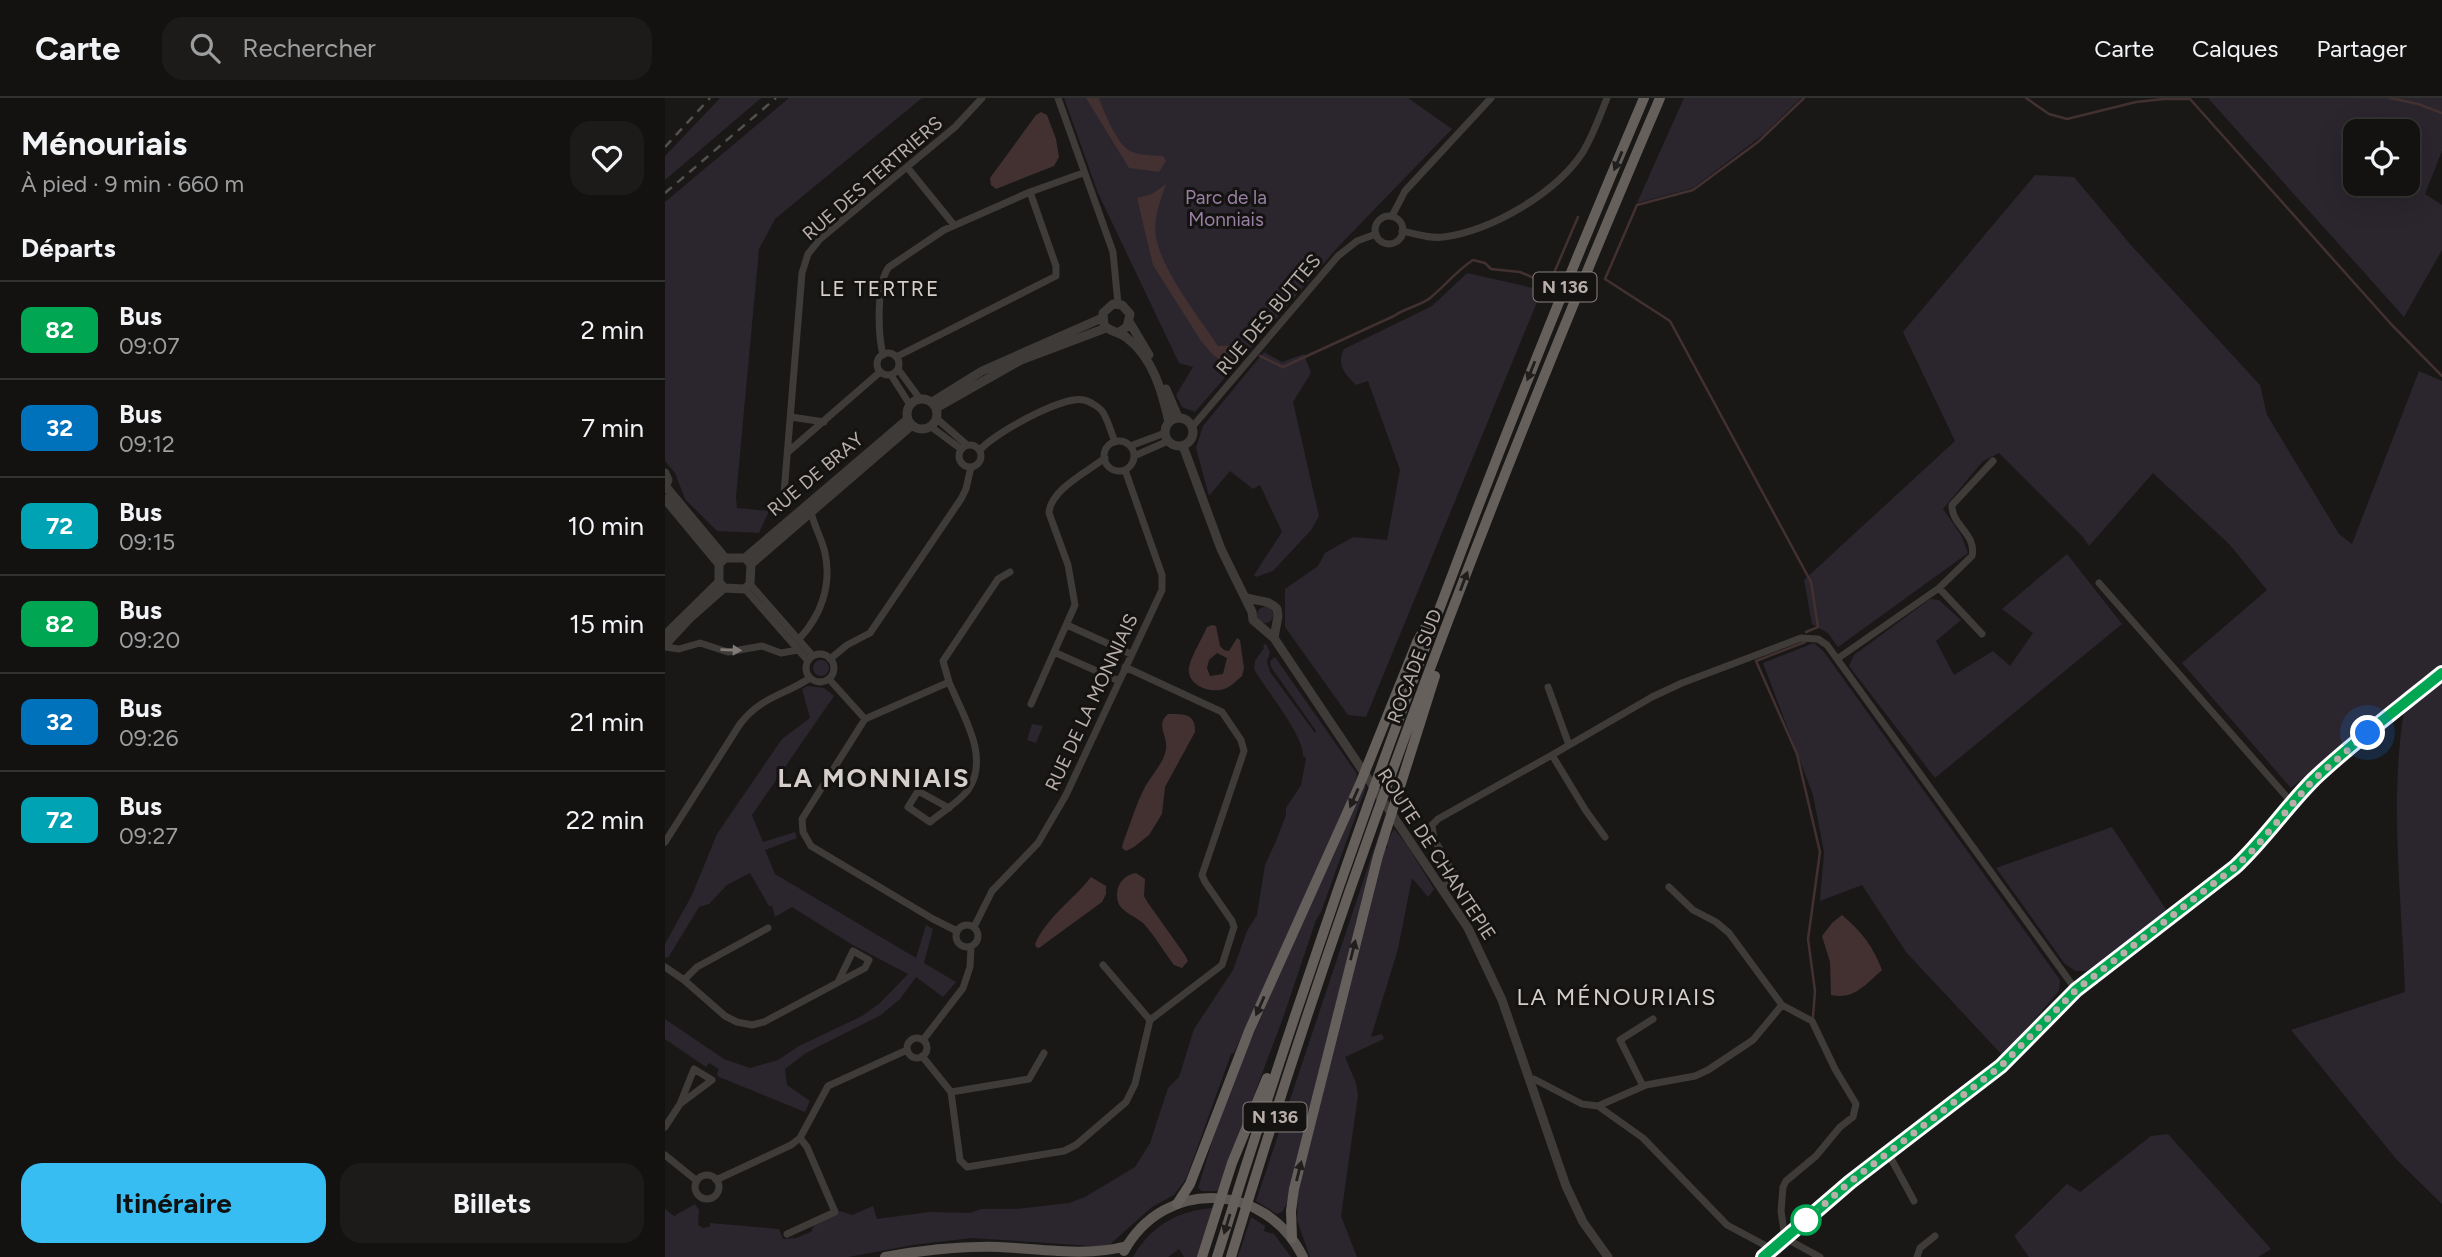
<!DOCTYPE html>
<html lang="fr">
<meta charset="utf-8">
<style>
:root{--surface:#131211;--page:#1c1b1a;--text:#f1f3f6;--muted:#9d9e9f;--line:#323231;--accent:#37bdf1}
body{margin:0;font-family:Figtree,sans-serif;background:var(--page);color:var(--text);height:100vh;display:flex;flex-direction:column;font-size:26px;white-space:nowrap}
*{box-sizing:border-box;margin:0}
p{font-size:23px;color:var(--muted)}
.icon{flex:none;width:38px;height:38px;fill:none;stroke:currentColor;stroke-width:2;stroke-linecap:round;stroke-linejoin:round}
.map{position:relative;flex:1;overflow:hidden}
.sheet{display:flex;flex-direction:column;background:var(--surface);width:665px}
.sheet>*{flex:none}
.badge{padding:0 14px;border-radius:10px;font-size:24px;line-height:46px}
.tools{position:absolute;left:1678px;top:21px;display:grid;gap:14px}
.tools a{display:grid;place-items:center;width:77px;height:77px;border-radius:14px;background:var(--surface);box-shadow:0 7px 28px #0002,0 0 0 2px var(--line);font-size:35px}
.you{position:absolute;width:35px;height:35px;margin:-18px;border:5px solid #fff;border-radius:50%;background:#1a73e8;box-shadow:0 0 0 10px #1a73e833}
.map>.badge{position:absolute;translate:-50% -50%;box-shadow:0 0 0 4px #fff}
h2{padding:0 21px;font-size:26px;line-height:63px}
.round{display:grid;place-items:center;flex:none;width:74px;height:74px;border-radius:21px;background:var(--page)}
.headline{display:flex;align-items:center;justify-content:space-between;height:119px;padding:0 21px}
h1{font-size:33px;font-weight:700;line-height:52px}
.cta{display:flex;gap:14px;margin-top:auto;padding:14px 21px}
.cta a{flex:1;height:80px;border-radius:21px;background:var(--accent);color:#111;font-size:28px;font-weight:700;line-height:80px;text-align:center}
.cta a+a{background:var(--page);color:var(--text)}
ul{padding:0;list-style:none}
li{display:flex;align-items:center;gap:21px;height:98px;padding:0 21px;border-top:2px solid var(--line)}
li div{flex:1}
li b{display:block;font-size:26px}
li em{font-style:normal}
li .badge{min-width:77px;font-weight:700;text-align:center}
header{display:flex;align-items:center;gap:42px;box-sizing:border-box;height:98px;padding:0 35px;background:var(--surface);border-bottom:2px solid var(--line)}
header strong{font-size:33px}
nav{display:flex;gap:38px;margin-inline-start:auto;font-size:24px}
.search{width:490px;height:63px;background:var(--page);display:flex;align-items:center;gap:18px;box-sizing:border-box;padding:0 24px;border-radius:21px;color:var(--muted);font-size:26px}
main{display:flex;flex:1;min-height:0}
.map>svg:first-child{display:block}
.green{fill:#2b252e;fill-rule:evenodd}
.water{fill:#423130;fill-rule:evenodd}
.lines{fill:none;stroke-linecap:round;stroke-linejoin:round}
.stream{stroke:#423130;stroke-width:2.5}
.minor{stroke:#3e3b38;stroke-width:7}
.tertiary{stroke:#3e3b38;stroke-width:9}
.primary{stroke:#5d5854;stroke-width:10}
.trunk{stroke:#66605c;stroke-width:10}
.rail{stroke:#55504d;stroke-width:2.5;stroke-dasharray:9 7;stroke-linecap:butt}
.oneway{fill:#201f1d}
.oneway2{fill:#827a76}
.line-casing{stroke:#fff;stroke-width:16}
.line{stroke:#00a651;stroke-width:10}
.walk{stroke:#b9aea9;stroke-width:7;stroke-dasharray:0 12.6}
.stop-dot{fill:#fff;stroke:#00a651;stroke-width:3.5}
.labels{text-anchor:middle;stroke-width:6;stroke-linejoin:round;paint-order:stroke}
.shield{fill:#141312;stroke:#88807c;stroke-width:2}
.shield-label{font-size:18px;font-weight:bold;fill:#b9aea9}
.street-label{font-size:19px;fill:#b9aea9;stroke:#141312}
.park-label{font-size:19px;fill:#9880a4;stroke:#141312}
.neighbourhood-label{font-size:21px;letter-spacing:2px;fill:#d5ceca;stroke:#141312}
.quarter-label{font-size:23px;letter-spacing:2px;fill:#d5ceca;stroke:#141312}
.district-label{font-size:26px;font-weight:bold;letter-spacing:2px;fill:#d5ceca;stroke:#141312}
</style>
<header>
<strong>Carte</strong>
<div class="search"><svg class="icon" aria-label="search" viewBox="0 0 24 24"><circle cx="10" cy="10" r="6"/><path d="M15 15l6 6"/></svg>Rechercher</div>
<nav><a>Carte</a><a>Calques</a><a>Partager</a></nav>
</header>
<main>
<section class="sheet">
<div class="headline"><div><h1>Ménouriais</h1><p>À pied · 9 min · 660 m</p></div><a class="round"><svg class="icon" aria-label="heart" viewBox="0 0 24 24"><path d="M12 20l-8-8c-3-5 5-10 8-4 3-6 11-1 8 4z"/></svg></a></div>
<h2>Départs</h2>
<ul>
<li><span class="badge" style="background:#00a651;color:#fff">82</span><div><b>Bus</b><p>09:07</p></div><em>2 min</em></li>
<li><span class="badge" style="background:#0072bc;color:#fff">32</span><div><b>Bus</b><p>09:12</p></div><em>7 min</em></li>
<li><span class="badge" style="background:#00a3b4;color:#fff">72</span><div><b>Bus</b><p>09:15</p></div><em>10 min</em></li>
<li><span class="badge" style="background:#00a651;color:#fff">82</span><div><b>Bus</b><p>09:20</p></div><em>15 min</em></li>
<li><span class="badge" style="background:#0072bc;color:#fff">32</span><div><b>Bus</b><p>09:26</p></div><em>21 min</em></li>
<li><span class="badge" style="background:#00a3b4;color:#fff">72</span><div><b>Bus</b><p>09:27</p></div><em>22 min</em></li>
</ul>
<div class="cta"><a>Itinéraire</a><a>Billets</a></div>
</section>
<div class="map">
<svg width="1777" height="1159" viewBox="0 0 1777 1159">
<rect width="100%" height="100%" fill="#191817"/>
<path class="green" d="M 55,0 L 96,0 L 0,82 L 0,58 Z
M 124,0 L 257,0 L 110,121 L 94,151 L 71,399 L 72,410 L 104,413 L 94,435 L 52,433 L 20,401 L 10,375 L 0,363 L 0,104 Z
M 399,0 L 743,0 L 787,31 L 673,149 L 530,314 L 517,309 L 511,297 L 528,269 L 514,265 L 433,95 Z
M 1019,0 L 1136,0 L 1099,36 L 1028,90 L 972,105 Z
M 1543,0 L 1777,0 L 1777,53 L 1760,96 L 1777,107 L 1777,152 L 1739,219 ZM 1690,33 L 1743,33 L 1743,86 L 1690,86 Z
M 1370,77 L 1409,79 L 1465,146 L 1595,287 L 1602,317 L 1674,436 L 1687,446 L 1754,273 L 1777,283 L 1777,567 L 1626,690 L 1517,565 L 1602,492 L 1564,446 L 1488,375 L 1424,448 L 1418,439 L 1334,355 L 1318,363 L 1278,411 L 1296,437 L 1303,455 L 1173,549 L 1163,535 L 1147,526 L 1139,482 L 1290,343 L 1238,234 Z
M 802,175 L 877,192 L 701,619 L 683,617 L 620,529 L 620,491 L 653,468 L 660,455 L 688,439 L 722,442 L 735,372 L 703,283 L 691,287 C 680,276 671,267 679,251 L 767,208 Z
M 599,254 L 617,264 L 639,256 L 646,275 L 628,304 L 654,418 L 646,432 L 608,473 L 591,479 L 589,477 L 617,434 L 595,387 L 588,391 L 565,373 L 544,398 L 531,350 L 538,328 Z
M 1402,456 L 1457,526 L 1270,680 L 1184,568 L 1189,557 L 1265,501 L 1274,502 L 1296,522 L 1271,543 L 1289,577 L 1328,553 L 1345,568 L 1368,535 L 1337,511 Z
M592 517a8 8 0 1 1 16 0a8 8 0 1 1-16 0Z
M 1149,545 L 1159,554 L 1395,882 L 1394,893 L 1338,958 L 1241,854 L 1197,787 L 1155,803 L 1159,754 L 1148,697 L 1098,565 Z
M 601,546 L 605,554 L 602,564 L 605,574 L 650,635 L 651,633 L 606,569 L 605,563 L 610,559 L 692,676 L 690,688 L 569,955 L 566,956 L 521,1081 L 509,1097 L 487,1109 L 442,1149 L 307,1140 L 248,1147 L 183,1159 L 0,1159 L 0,1111 L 9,1118 L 30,1106 L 34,1112 L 33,1127 L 38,1130 L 45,1128 L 45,1125 L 114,1131 L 118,1141 L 131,1140 L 146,1134 L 150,1125 L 175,1113 L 187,1117 L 208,1108 L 212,1121 L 264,1114 L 305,1115 L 316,1111 L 351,1111 L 404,1105 L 420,1099 L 470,1069 L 485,1045 L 503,990 L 514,979 L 529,931 L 568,872 L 582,833 L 592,817 L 600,767 L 611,743 L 621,717 L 621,710 L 636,687 L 641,660 L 638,658 C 639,637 600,591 589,571 L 590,563 L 599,550 L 598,547 Z
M148 570a8 8 0 1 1 16 0a8 8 0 1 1-16 0Z
M 1777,583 L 1777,1106 L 1732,1062 L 1626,932 L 1740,894 C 1737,801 1724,706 1739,613 Z
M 143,588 L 159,590 L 169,598 L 87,717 L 98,744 L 130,734 L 132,740 L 100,752 L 110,776 L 251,860 L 261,827 L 268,831 L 259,865 L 291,884 L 278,899 L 251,879 L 235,901 L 216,917 L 141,955 L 120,971 L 122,987 L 145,1003 L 140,1014 L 54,979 L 52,976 L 54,971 L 44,965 L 41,969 L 0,941 L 0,921 L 59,961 L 85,970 L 113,962 L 134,948 L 197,918 L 215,905 L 243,876 L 186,846 L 127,809 L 110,819 L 107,808 L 104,808 L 85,775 L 62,787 L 44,806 L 34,809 L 3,860 L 0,859 L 0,846 L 27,797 L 52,736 L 117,641 L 145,620 L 137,591 Z
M 367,626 L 378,628 L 371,645 L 362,642 Z
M 699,686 L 701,689 L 656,814 L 651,822 L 618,920 L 553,1093 L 537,1093 L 533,1090 L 550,1034 L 574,969 Z
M 720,718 L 722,720 L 622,1105 L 617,1114 L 612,1116 L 591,1103 Z
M 1447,729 L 1502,813 L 1422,873 L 1411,873 L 1400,866 L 1331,770 Z
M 729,731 L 742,747 L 769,791 L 763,799 L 747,780 L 733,851 L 706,939 L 717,936 L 719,941 L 680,959 L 691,985 L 693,997 L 676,1118 L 692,1159 L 645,1159 L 632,1122 L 633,1095 L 720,751 L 723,749 L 722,745 Z
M 1503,1036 L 1606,1151 L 1593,1159 L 1364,1159 L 1349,1138 L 1402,1086 L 1415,1094 L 1486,1038 Z
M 549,1110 L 532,1159 L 519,1159 L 514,1151 L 503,1159 L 468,1159 C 486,1128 513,1112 549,1110 Z
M 586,1119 L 600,1128 L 599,1133 L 609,1136 L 626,1159 L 573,1159 Z"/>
<path class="water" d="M 421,0 L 434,0 C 439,14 452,46 465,53 C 476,58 487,57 498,58 L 501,63 L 494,74 L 464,70 Z
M 376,14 L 382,17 L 391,41 L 394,59 L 389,68 L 331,91 L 326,87 L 325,80 L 371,17 Z
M 501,86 C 495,103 488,121 491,139 C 497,173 534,219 553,248 L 576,247 L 581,252 L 576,257 L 558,264 L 547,256 L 536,243 L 488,167 L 472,100 L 487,96 Z
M 547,527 L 551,528 L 555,548 L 559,552 L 564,553 L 572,540 L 575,542 L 579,570 L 577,578 C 571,583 566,589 559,591 C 545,596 521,587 524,569 C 527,556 537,541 542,529 ZM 552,555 L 562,560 L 558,576 L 545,578 L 542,570 L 544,562 Z
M 503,616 C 518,616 531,615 530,634 L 500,689 L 497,716 L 484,737 L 469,749 L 461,753 L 457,750 L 458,745 C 465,727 471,706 480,689 C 486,678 500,663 501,651 C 503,637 490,627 503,616 Z
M 471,775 L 480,781 L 479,798 L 483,805 L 520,857 L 523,863 L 517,870 L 509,867 C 499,854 490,838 479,826 C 472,819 456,814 453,804 C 449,790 457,777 471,775 Z
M 426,779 L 441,788 L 441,796 L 437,804 L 374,850 L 371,849 L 370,846 C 382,819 408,802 426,779 Z
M 1177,817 C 1196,833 1208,848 1217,872 C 1200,887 1189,902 1166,897 L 1165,864 L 1157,838 L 1167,825 Z"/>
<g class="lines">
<path class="stream" d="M 1139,0 L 1093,44 L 1028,92 L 972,107 L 940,181 L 1005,223 L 1146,484 L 1153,529 L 1141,534
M 1361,0 L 1384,16 L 1402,21 L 1471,4 L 1499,1 L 1525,1 L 1726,226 L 1777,278
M 1725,0 L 1753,6 L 1777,15
M 595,258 L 618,269 L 729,218 C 740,210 757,207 765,200 C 780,188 791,173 808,162 L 820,165 L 826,171 L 855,174 L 869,180 L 889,175 L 913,119
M 1140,544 L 1091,563 L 1132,656 L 1155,754 L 1143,841 L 1150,893 L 1148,919"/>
<path class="minor" d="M 393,0 L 448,154 L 453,206
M 242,69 L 289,127
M 727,118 L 740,93 L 826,0
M710 132a14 14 0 1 1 28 0a14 14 0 1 1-28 0Z
M 737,133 C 751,136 765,141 779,139 C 828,132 891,95 918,54 C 928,37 935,18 942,0
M212 266a11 11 0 1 1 22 0a11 11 0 1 1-22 0Z
M 218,257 C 213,237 211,185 224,169 L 279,132 L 365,94 L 418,75
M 231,259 L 391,178 L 391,168 L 365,94
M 233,271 L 255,301
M 226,277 L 245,307
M 126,319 L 159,324
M 271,320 L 302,347
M 265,328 L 296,351
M 528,328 L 673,158 L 692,143 L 711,136
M439 358a15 15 0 1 1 30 0a15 15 0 1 1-30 0Z
M294 358a11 11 0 1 1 22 0a11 11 0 1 1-22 0Z
M 465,348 L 500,335
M 315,352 C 328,336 398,297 419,302 C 424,303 434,309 437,313 C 443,321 446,335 450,344
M 123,354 L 215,274
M 469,358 L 503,343
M 119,395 L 137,175 L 143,156 L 155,141 L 290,29 L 317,0
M 1434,485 L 1628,706
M 85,486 L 148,558
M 1274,490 L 1307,458 C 1312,436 1286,427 1287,407 L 1328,363
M 80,491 L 143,563
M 402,527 L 466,556
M 134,541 C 156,518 167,487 160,455 C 157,441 149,428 146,414
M 0,549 L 14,551 L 35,545 L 63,554 L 97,548 L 116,555 L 133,552
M 389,554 L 454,583
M141 570a14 14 0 1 1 28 0a14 14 0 1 1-28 0Z
M 165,561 L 182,547 L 205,535 L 296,401 L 301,391 L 306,369
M 1172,561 L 1274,490 L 1317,536
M 460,569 L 557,614 L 576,642 L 579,653 L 537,777 L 540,784 L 567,823 L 569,829 L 557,867 L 485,922
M 164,581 L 200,621
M 883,589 L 904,647
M 366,606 L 410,507 L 403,467 L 384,415 C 385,392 422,374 440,360
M 887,657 L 987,599 L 1017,585 L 1136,540 L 1153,541 L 1162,547 L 1411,892
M 284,710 L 253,693 L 243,709 L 265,724 C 277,714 294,704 303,692 C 326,659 297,616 284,584
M 0,744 L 75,626 C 97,598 118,598 145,580
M 1004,789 L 1028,812 L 1051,824 L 1064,835 L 1117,907 L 1147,923 L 1170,971 L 1191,1006 L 1188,1019 L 1175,1029 L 1151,1058 L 1121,1083 L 1118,1089 L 1116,1113 L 1120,1140
M 777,791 L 789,776 L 769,741 L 767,727 L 773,721 L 887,657 L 921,713 L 940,739
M291 838a11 11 0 1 1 22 0a11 11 0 1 1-22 0Z
M 309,829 L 327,793 L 373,745 L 401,697 L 497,492 L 497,477 L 460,372
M 292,833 L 268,821 L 146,748 L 138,734 L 137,721 L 200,621 L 284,584 L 278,563 L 333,481 L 345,474
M 0,869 L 19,882 L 60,918 L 72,924 L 87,927 L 99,924 L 200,870 L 204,862 L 188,853 L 173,884
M 19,882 L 32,869 L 103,830
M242 950a10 10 0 1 1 20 0a10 10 0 1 1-20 0Z
M 258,942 L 298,890 L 305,869 L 306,849
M 257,958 L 286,994 L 295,1062 L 302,1069 L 399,1053 L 411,1047 L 461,1004 L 470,986 L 485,922 L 438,867
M 864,982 L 869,981 L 917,1006 L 933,1008 L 981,987 L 1030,978 L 1043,972 L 1088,942 L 1117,907
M 978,988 L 955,942 L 988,921
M 286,994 L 364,981 L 379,955
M 933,1008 L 978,1040 L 1062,1127 L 1107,1151
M 0,1029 L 15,1006 L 47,982 L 29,971 L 15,1006
M 1223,1055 L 1249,1103
M 0,1057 L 32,1083
M30 1089a12 12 0 1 1 24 0a12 12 0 1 1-24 0Z
M 51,1082 L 126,1047 L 135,1040 L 163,988 L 242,952
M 122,1136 L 170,1114 L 142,1049 L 135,1040
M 1120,1140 L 1155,1159
M 1098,1159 L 1171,1096
M 1252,1159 L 1255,1150 L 1270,1138"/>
<path class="tertiary" d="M 465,225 L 484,257
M 454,234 L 462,229 L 465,216 L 457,207 L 448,206 L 438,215 L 439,227 C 446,235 454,233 462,240 C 488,260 497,293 504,324
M 501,291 L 513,319
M242 316a15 15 0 1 1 30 0a15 15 0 1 1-30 0Z
M 267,304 L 317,273 L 437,220
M 271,310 L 356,262 L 441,230
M500 334a14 14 0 1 1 28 0a14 14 0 1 1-28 0Z
M 518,348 L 556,451 L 587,514 L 588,522 L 609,540 L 803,830 L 837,902 L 901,1088 L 918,1124 L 943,1159
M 0,375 L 3,382 L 0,390
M 1,389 L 60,460
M 0,401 L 54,466
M 60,460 L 80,460 L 86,466 L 85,486 L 80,491 L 59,490 L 54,484 L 54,466 Z
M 80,460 L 243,321
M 86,466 L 247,327
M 580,499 C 591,504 604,501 612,511 L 613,518 L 609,540
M 0,537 L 54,484
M 0,547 L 24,521 L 59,490
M 1171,1096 L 1336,968 L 1399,902 L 1441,867 L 1570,769 C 1599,742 1622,709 1650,681 C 1689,643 1734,610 1777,575"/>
<path class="primary" d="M 459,1153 C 500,1079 601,1084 638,1159
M 220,1159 C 258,1152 296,1148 334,1149 C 376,1151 423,1159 462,1148"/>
<path class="trunk" d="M 512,1106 L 525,1086 L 584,933 L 695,686 L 752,544 L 760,530
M 627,1140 L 626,1113 L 629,1091 L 713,758 L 770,578
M 537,1159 L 567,1065 L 602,980
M 552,1159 C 675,765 817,379 979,0
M 566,1159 C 684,764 833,379 995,0"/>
<path class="rail" d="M 0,49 L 45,0
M 0,95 L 111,0"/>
</g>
<defs><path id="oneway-solid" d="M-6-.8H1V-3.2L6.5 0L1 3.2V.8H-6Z" transform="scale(1.75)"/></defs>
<g class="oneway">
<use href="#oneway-solid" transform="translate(953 63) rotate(113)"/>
<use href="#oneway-solid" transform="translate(866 273) rotate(112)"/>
<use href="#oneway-solid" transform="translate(799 483) rotate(-69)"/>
<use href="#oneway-solid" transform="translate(689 700) rotate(114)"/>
<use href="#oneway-solid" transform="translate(688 852) rotate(-76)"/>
<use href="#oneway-solid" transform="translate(595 908) rotate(114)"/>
<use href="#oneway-solid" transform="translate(634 1073) rotate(-76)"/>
<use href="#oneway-solid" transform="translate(562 1126) rotate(107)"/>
</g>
<use class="oneway2" href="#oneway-solid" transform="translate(66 552) rotate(2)"/>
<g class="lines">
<g class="line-casing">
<path id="line" d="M 1098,1159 L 1185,1084 L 1336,968 L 1411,892 L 1570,769 C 1599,742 1621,709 1649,681 C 1689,643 1734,610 1777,575"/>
</g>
<use href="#line" class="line"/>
<path class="walk" d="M 1141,1122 L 1185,1084 L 1336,968 L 1411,892 L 1570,769 L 1589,751 L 1648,682 L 1703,635"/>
</g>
<circle class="stop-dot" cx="1141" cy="1122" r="14"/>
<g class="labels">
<g class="shield">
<rect x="868.5" y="174.5" width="63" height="29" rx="5"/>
<rect x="578.5" y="1004.5" width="63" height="29" rx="5"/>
</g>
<g class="shield-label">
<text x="900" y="195">N 136</text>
<text x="610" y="1025">N 136</text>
</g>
<g class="street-label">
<text transform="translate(207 80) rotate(-41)" y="7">RUE DES TERTRIERS</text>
<text transform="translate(603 216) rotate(-50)" y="7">RUE DES BUTTES</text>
<text transform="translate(150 376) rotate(-40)" y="7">RUE DE BRAY</text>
<text transform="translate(749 568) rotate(-69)" y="7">ROCADE SUD</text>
<text transform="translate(426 604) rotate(-65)" y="7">RUE DE LA MONNIAIS</text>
<text transform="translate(772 756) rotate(57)" y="7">ROUTE DE CHANTEPIE</text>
</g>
<g class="park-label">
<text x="561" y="106">Parc de la<tspan x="561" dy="22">Monniais</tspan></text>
</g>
<g class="neighbourhood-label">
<text x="215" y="198">LE TERTRE</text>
</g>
<g class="quarter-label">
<text x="952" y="907">LA MÉNOURIAIS</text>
</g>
<g class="district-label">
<text x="209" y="689">LA MONNIAIS</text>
</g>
</g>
</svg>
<div class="tools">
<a><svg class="icon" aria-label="locate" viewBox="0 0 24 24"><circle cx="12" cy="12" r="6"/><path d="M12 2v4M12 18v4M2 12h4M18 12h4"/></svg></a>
</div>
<div class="you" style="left:1703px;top:635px"></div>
</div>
</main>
